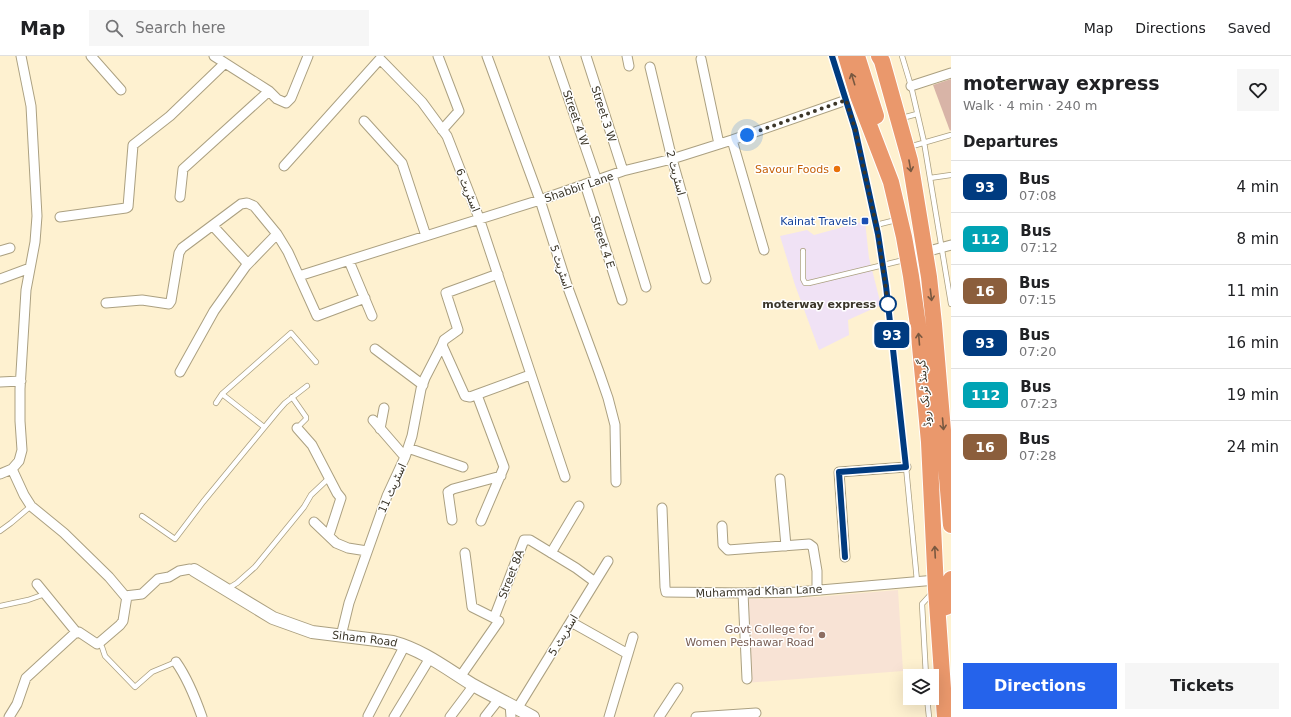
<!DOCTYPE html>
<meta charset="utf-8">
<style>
:root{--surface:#fff;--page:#f6f6f6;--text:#202124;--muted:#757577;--line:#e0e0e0;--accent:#2563eb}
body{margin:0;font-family:"DejaVu Sans",Cairo,sans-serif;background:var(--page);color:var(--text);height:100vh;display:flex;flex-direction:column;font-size:15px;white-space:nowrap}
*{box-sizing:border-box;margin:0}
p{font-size:13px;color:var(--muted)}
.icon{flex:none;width:22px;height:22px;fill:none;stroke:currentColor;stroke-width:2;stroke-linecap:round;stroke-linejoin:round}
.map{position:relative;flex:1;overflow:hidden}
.details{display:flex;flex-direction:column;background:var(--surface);width:340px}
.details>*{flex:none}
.badge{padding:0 8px;border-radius:6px;font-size:14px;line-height:26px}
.tools{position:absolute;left:903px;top:613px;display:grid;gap:8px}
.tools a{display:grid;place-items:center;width:36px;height:36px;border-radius:0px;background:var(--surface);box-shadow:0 4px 16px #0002;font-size:20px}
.you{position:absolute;width:20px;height:20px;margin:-10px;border:3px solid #fff;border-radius:50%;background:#1a73e8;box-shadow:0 0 0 6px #1a73e833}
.map>.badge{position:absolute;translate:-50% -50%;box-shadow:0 0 0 2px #fff}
h2{padding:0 12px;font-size:15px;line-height:36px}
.round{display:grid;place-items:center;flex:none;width:42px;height:42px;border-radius:0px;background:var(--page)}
.headline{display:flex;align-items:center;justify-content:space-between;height:68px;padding:0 12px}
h1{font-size:19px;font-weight:600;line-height:30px}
.primary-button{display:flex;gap:8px;margin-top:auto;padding:8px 12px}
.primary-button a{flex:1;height:46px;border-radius:0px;background:var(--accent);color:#fff;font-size:16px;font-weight:600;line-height:46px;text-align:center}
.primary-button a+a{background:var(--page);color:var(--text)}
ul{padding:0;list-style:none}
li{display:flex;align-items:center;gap:12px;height:52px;padding:0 12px;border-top:1px solid var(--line)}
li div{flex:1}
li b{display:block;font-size:15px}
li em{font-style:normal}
li .badge{min-width:44px;font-weight:700;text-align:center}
header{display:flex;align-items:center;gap:24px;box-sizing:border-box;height:56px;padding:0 20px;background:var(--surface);border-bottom:1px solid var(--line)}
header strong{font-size:19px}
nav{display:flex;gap:22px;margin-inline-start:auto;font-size:14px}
.search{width:280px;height:36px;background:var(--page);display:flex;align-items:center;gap:10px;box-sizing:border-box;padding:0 14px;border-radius:0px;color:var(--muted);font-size:15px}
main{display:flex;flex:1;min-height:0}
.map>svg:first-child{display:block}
.commercial{fill:#f0e2f5}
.education{fill:#f8e3d5}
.building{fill:#d8b4a7}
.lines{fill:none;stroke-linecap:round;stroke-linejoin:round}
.service-casing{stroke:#aba081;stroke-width:6}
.minor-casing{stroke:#aba081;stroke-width:11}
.tertiary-casing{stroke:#aba081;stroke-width:14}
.trunk-casing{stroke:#fff;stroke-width:18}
.service{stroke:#fff;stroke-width:4.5}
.minor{stroke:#fff;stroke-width:9}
.tertiary{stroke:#fff;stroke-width:12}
.trunk{stroke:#ea986c;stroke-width:16}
.oneway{stroke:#785840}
.line-casing{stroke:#fff;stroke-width:9}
.line{stroke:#003b80;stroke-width:6}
.walk{stroke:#3b3629;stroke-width:4;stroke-dasharray:0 7.2}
.food-dot{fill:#e8710a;stroke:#fff;stroke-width:1.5}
.transit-dot{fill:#1a4fb4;stroke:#fff;stroke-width:1.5}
.stop-dot{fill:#fff;stroke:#003b80;stroke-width:2}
.education-dot{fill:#8d6e63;stroke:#fff;stroke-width:1.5}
.labels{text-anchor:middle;stroke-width:3;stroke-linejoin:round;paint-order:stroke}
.street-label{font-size:11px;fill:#3b3629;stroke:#fff}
.food-label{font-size:11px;fill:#c56008;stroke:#fff;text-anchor:end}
.transit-label{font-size:11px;fill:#164399;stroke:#fff;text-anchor:end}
.stop-label{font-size:11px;font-weight:bold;fill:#3b3629;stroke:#fff;text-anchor:end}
.education-label{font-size:11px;fill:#785e54;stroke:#fff;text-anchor:end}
</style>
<header>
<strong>Map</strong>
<div class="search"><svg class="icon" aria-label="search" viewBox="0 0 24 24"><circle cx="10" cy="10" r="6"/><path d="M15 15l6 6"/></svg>Search here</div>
<nav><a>Map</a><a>Directions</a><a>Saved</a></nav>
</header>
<main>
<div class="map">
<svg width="951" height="661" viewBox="0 0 951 661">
<rect width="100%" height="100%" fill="#fef1d0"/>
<path class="commercial" d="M 865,165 L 869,202 L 881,249 L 848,264 L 849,279 L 819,294 L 795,229 L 780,180 L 807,174 L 814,179 Z"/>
<path class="education" d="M 898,534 L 903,615 L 745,627 L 742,543 L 817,541 Z"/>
<path class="building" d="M 951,23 L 951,74 L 950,75 L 933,29 Z"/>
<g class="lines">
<g class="service-casing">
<path id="service" d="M 832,0 L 855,73 L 878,179 L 886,230 L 906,411 L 917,525
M 902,0 L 911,30 L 924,86 L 951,248
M 902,62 L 917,58
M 909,91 L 951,79
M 930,122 L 951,119
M 876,169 L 896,164
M 803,195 L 803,223 L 805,227 L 809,227 L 904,204
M 222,338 L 264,371
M 292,341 L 306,361 L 306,363 L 297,372
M 216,347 L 222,338 L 291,277 L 316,306
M 142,460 L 175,483 L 203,446 L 277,356 L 285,347 L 307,330
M 0,475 L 11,467 L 31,450
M 227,533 L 237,527 L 255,511 L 304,451 L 311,439 L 329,422
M 0,550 L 28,544 L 45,538
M 99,587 L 102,591 L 105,600 L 135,631 L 152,616 L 176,606
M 926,620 L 922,548 L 932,537
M 927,642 L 929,661"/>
</g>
<g class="minor-casing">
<path id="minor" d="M 91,0 L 121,34
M 214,0 L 269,35 L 277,43 L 286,47 L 291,42 L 308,0
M 438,0 L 459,55 L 442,74
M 487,0 L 540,144 L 568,232 L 599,316 L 608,342 L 615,369 L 616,426
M 554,0 L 597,125
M 586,0 L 623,115
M 627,0 L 629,10
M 701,3 L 719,88
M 650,11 L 672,103 L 706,223
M 911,30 L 951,17
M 364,65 L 402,107 L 426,180
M 732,84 L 764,194
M 284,110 L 380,3 L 422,46 L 447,80 L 479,162 L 565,421
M 612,119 L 646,231
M 585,128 L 622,244
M 180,141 L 183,113 L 269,35
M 60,161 L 126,152 L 128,151 L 133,89 L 170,60 L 225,7
M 213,170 L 248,208
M 0,195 L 10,192
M 925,196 L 951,189
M 349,205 L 372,260
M 299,220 L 540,144 L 623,115 L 672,103 L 732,84 L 858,40
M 0,223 L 30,212
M 106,247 L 142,244 L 169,248 L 171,245 L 179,197 L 182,192 L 241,148 L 247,147 L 254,150 L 277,178 L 288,196 L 317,260 L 365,242
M 442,289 L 444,284 L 458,274 L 446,237 L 498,218
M 375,293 L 423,329
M 180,316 L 214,255 L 246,210 L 277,178
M 0,326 L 21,325
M 477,339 L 504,411 L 481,465
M 373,364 L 405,401
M 297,372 L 312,389 L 337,437 L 341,442 L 329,479
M 380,373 L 384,352
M 408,392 L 463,411
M 12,413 L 24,439 L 31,450 L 64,477 L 109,521 L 125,540 L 142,538 L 158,523 L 169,521 L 179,515 L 190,513 L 194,514
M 0,418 L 12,413 L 19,405 L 22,394 L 20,365 L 20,333 L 26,234 L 35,186 L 37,160 L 31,50 L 21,0
M 780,423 L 786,490
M 662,452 L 665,531 L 666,536 L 743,537 L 797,536 L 936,524
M 452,464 L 448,436 L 453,433 L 501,420
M 314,466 L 336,487 L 348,492 L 367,495
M 722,470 L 723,489 L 728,494 L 809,488 L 813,491 L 817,515 L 817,534
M 465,497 L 472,551 L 494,562
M 551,497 L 579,450
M 845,501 L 839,416 L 906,411
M 37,528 L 77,577
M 743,537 L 747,623
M 571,566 L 628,598
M 341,580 L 349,547 L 387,440 L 405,401 L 412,380 L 421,333 L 425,322 L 442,289 L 465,340 L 470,341 L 530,319
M 176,606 C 188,623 195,641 202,661
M 460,621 L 499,565 L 494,562 L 524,484 L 530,484 L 576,512 L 595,526
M 510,648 L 511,661
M 517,653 L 608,505
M 368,660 L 405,589
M 9,661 L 17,648 L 26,622 L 75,577 L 79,576 L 97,588 L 99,587 L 120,569 L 123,565 L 127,540
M 394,661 L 430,602
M 450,661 L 474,629
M 485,661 L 499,643
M 609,661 L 633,581
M 659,661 L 678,632
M 696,661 L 756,657"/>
</g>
<g class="tertiary-casing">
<g id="tertiary">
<path id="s1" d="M 194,514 L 273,562 L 312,576 L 393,586 C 423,594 447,613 473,629 C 493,640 513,650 533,661"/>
</g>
</g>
<g class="trunk-casing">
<path id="trunk" d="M 846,0 L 858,40 L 891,126 L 904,181 L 911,220 L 918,269 L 929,386 L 936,533 L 945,661
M 857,0 L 876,60
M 879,0 L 882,5 L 910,105 L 929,221 L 934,268 L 951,469
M 940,539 L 941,550 L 943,552 L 946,551 L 949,549 L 949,528 L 951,523"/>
</g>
<use href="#service" class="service"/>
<use href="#minor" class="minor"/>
<use href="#tertiary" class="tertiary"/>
<use href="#trunk" class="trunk"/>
</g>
<defs><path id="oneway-shaft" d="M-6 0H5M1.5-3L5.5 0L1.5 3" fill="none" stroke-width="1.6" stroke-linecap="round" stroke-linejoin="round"/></defs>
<g class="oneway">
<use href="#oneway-shaft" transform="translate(853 23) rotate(-107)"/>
<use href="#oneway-shaft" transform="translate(910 110) rotate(80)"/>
<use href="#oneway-shaft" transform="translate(931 239) rotate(83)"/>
<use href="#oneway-shaft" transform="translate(919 283) rotate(-95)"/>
<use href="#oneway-shaft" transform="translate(943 368) rotate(85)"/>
<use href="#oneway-shaft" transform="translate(935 496) rotate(-93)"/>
</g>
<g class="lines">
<g class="line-casing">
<path id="line" d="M 832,0 L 855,73 L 878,178 L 886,230 L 906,411 L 839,416 L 845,501"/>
</g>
<use href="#line" class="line"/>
<path class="walk" d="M 747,79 L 846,44 L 855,73 L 878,178 L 888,248"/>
</g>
<circle class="food-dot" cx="837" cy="113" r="4"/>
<rect class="transit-dot" x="861" y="161" width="8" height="8" rx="2"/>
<circle class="stop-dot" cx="888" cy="248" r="8"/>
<circle class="education-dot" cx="822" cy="579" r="4"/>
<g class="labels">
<g class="street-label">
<text transform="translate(604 58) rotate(72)" y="4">Street 3 W</text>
<text transform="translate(576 62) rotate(71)" y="4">Street 4 W</text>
<text transform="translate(676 117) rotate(75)" y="4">اسٹریٹ 2</text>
<text transform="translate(579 131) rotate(-19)" y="4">Shabbir Lane</text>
<text transform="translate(468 134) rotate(68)" y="4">اسٹریٹ 6</text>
<text transform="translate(603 186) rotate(72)" y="4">Street 4 E</text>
<text transform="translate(561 211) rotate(72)" y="4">اسٹریٹ 5</text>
<text transform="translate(924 337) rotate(-95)" y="4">گرینڈ ٹرنک روڈ</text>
<text transform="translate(392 432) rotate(-66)" y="4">اسٹریٹ 11</text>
<text transform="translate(511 518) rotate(-69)" y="4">Street 8A</text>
<text transform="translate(759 535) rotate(-2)" y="4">Muhammad Khan Lane</text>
<text transform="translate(563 579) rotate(-59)" y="4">اسٹریٹ 5</text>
<text dy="4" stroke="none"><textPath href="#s1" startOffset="187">Siham Road</textPath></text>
</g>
<g class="food-label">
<text x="829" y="117">Savour Foods</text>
</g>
<g class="transit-label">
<text x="857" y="169">Kainat Travels</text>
</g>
<g class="stop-label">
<text x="876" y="252">moterway express</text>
</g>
<g class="education-label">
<text x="814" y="577">Govt College for<tspan x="814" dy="13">Women Peshawar Road</tspan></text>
</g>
</g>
</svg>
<div class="tools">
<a><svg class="icon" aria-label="layers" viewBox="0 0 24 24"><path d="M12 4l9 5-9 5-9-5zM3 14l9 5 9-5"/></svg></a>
</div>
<div class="you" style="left:747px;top:79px"></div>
<b class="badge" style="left:892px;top:279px;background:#003b80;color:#fff">93</b>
</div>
<section class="details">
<div class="headline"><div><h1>moterway express</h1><p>Walk · 4 min · 240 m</p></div><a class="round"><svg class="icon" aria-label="heart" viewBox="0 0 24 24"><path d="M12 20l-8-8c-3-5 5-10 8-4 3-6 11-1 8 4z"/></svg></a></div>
<h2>Departures</h2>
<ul>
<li><span class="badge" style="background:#003b80;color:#fff">93</span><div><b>Bus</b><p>07:08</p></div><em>4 min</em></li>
<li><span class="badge" style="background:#00a3b4;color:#fff">112</span><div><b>Bus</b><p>07:12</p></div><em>8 min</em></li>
<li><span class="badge" style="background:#8b5e3c;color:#fff">16</span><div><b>Bus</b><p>07:15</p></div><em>11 min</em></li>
<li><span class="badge" style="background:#003b80;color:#fff">93</span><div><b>Bus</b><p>07:20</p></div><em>16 min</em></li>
<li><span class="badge" style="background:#00a3b4;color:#fff">112</span><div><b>Bus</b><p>07:23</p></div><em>19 min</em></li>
<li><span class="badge" style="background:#8b5e3c;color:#fff">16</span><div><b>Bus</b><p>07:28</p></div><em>24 min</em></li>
</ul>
<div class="primary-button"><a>Directions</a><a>Tickets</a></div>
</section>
</main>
